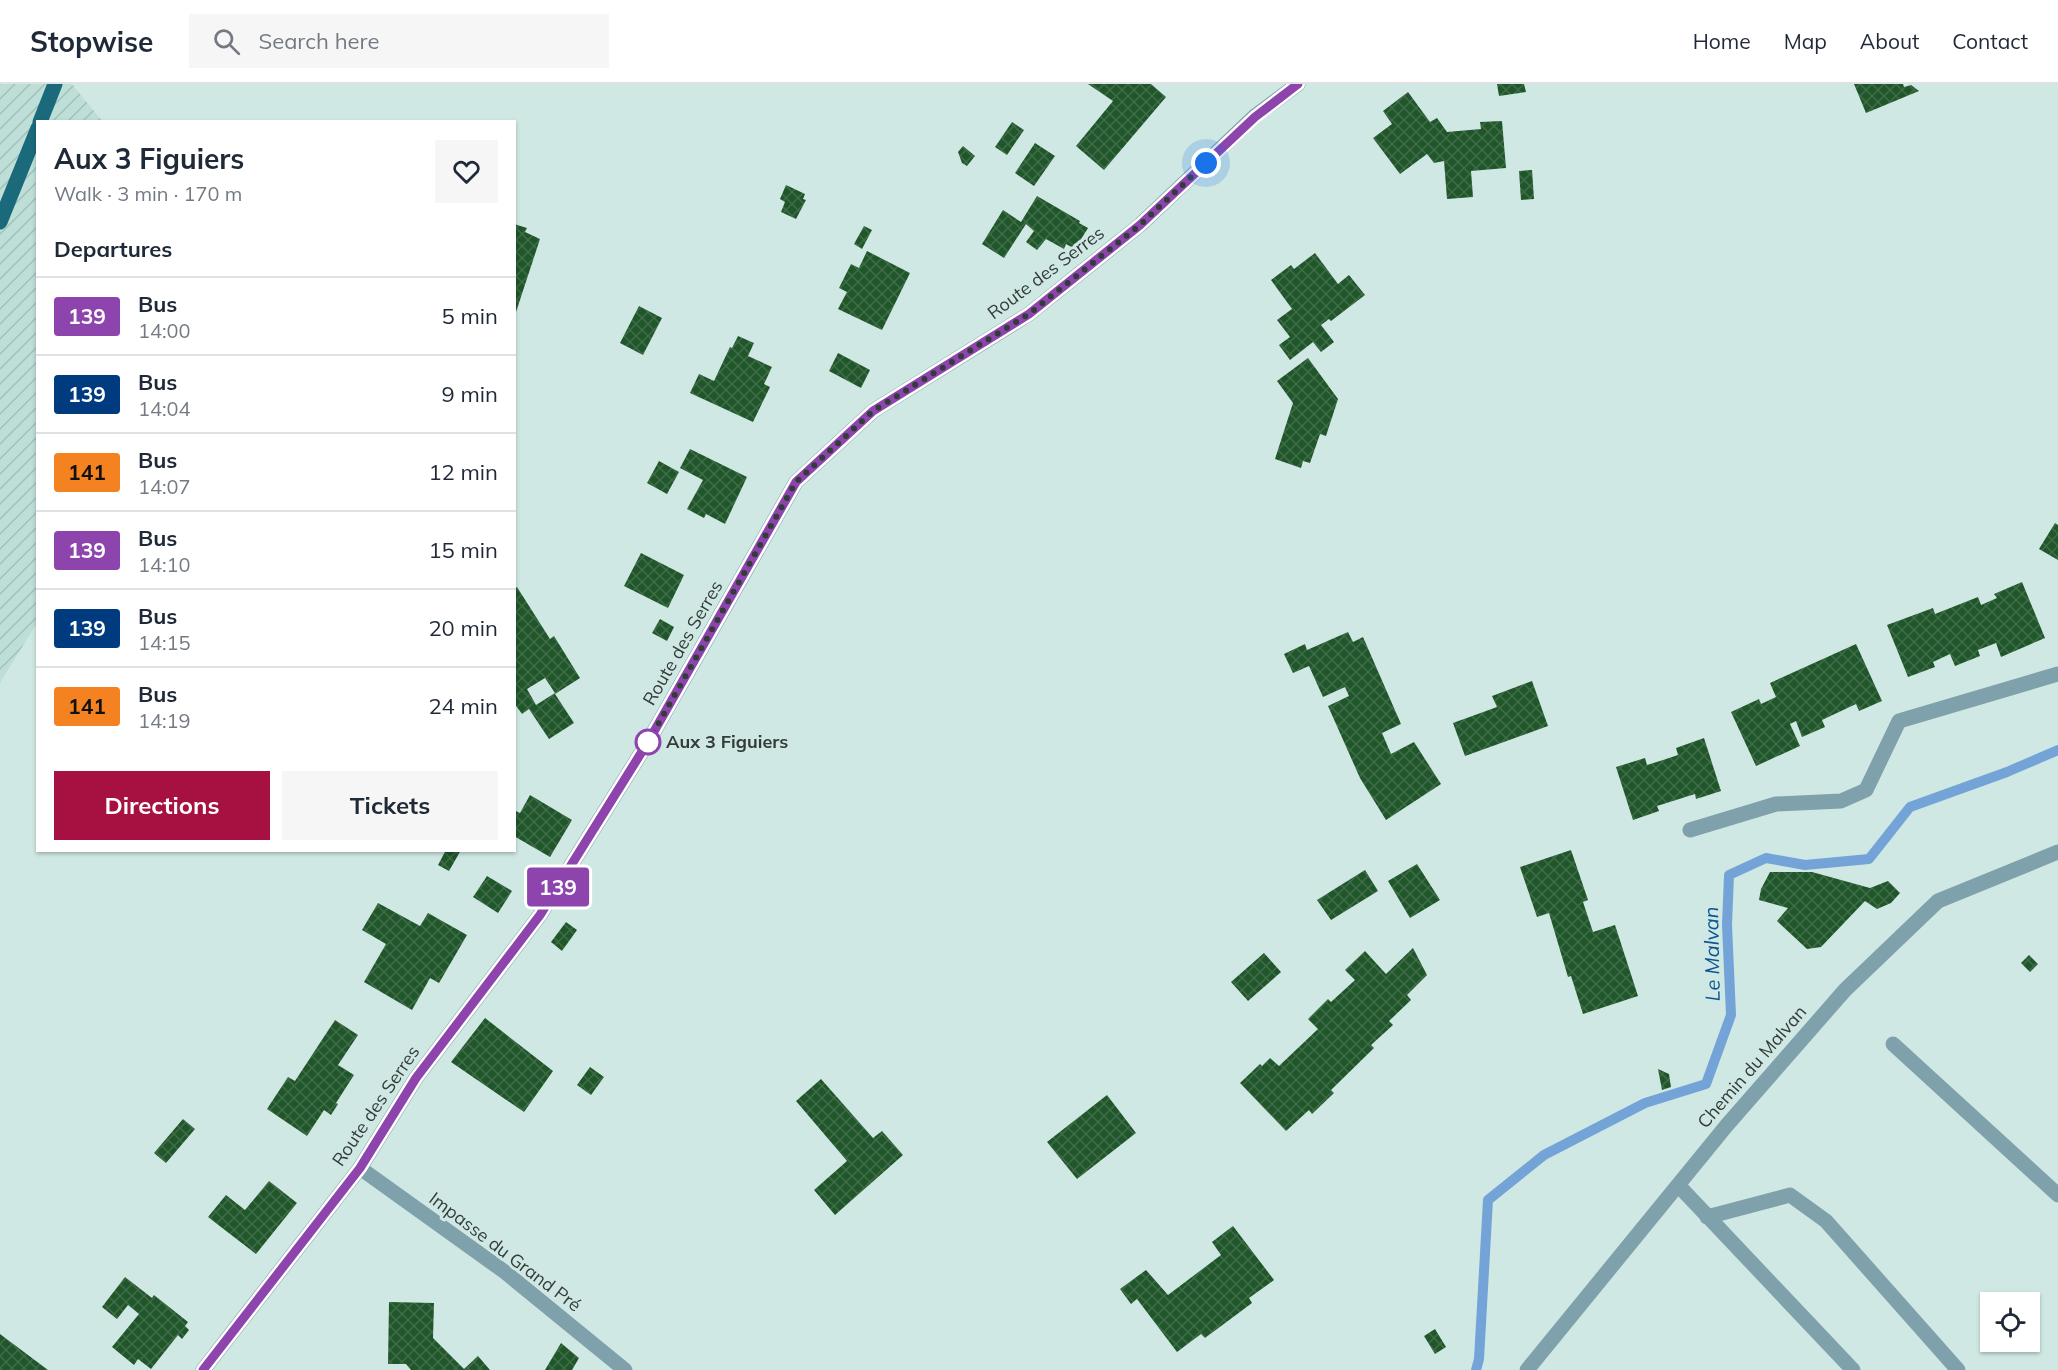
<!DOCTYPE html>
<meta charset="utf-8">
<style>
:root{--surface:#fff;--page:#f6f6f7;--text:#1f2937;--muted:#747a83;--line:#e0e1e3;--accent:#a71142}
body{margin:0;font-family:Mulish,sans-serif;background:var(--page);color:var(--text);height:100vh;display:flex;flex-direction:column;font-size:22px;white-space:nowrap}
*{box-sizing:border-box;margin:0}
p{font-size:20px;color:var(--muted)}
.icon{flex:none;width:33px;height:33px;fill:none;stroke:currentColor;stroke-width:2;stroke-linecap:round;stroke-linejoin:round}
.map{position:relative;flex:1;overflow:hidden}
.side{position:absolute;left:36px;top:36px;width:480px;height:732px;display:flex;flex-direction:column;background:var(--surface);border-radius:0px;box-shadow:0 2px 4px #0004}
.side>*{flex:none}
.badge{padding:0 12px;border-radius:4px;font-size:21px;line-height:39px}
.buttons{position:absolute;left:1980px;top:1208px;display:grid;gap:12px}
.buttons a{display:grid;place-items:center;width:60px;height:60px;border-radius:0px;background:var(--surface);box-shadow:0 2px 4px #0004;font-size:30px}
.you{position:absolute;width:30px;height:30px;margin:-15px;border:4px solid #fff;border-radius:50%;background:#1a73e8;box-shadow:0 0 0 9px #1a73e833}
.map>.badge{position:absolute;translate:-50% -50%;box-shadow:0 0 0 3px #fff}
h2{padding:0 18px;font-size:22px;line-height:54px}
.round{display:grid;place-items:center;flex:none;width:63px;height:63px;border-radius:0px;background:var(--page)}
.headline{display:flex;align-items:center;justify-content:space-between;height:102px;padding:0 18px}
h1{font-size:28px;font-weight:700;line-height:45px}
.action{display:flex;gap:12px;margin-top:auto;padding:12px 18px}
.action a{flex:1;height:69px;border-radius:0px;background:var(--accent);color:#fff;font-size:24px;font-weight:700;line-height:69px;text-align:center}
.action a+a{background:var(--page);color:var(--text)}
ul{padding:0;list-style:none}
li{display:flex;align-items:center;gap:18px;height:78px;padding:0 18px;border-top:2px solid var(--line)}
li div{flex:1}
li b{display:block;font-size:22px}
li em{font-style:normal}
li .badge{min-width:66px;font-weight:700;text-align:center}
header{display:flex;align-items:center;gap:36px;box-sizing:border-box;height:84px;padding:0 30px;background:var(--surface);border-bottom:2px solid var(--line)}
header strong{font-size:28px}
nav{display:flex;gap:33px;margin-inline-start:auto;font-size:21px}
.search{width:420px;height:54px;background:var(--page);display:flex;align-items:center;gap:15px;box-sizing:border-box;padding:0 21px;border-radius:0px;color:var(--muted);font-size:22px}
.map>svg:first-child{display:block}
.industrial{fill:url(#industrial-furrows)}
.lines{fill:none;stroke-linecap:round;stroke-linejoin:round}
.stream{stroke:#74a4d7;stroke-width:10}
.building{fill:url(#building-cross-hatch);fill-rule:evenodd}
.minor{stroke:#7ea1ab;stroke-width:15}
.major{stroke:#1a6a7c;stroke-width:15}
.line-casing{stroke:#fff;stroke-width:14}
.line{stroke:#8e44ad;stroke-width:9}
.walk{stroke:#323c3a;stroke-width:6;stroke-dasharray:0 10.8}
.stop-dot{fill:#fff;stroke:#8e44ad;stroke-width:3}
.labels{text-anchor:middle;stroke-width:6;stroke-linejoin:round;paint-order:stroke}
.street-label{font-size:18px;fill:#323c3a;stroke:#d0e8e3}
.stop-label{font-size:18px;font-weight:bold;fill:#323c3a;stroke:#d0e8e3;text-anchor:start}
.water-label{font-size:20px;font-style:italic;fill:#0a5493;stroke:#d0e8e3}
</style>
<header>
<strong>Stopwise</strong>
<div class="search"><svg class="icon" aria-label="search" viewBox="0 0 24 24"><circle cx="10" cy="10" r="6"/><path d="M15 15l6 6"/></svg>Search here</div>
<nav><a>Home</a><a>Map</a><a>About</a><a>Contact</a></nav>
</header>
<div class="map">
<svg width="2058" height="1286" viewBox="0 0 2058 1286">
<defs>
<pattern id="industrial-furrows" width="10" height="10" patternUnits="userSpaceOnUse" patternTransform="scale(1.5)"><rect width="10" height="10" fill="#bddfd8"/><path d="M-1 1l2-2M0 10L10 0M9 11l2-2" fill="none" stroke="#a3c0ba"/></pattern>
<pattern id="building-cross-hatch" width="8" height="8" patternUnits="userSpaceOnUse" patternTransform="scale(1.5)"><rect width="8" height="8" fill="#1f562a"/><path d="M0 0l8 8M0 8l8-8" fill="none" stroke="#406c49"/></pattern>
</defs>
<rect width="100%" height="100%" fill="#d0e8e3"/>
<path class="industrial" d="M 0,0 L 72,0 L 102,37 L 38,38 L 37,539 L 0,599 Z"/>
<g class="lines">
<path class="stream" d="M 1476,1286 L 1479,1275 L 1488,1116 L 1544,1071 L 1645,1019 L 1706,1000 L 1731,931 L 1727,841 L 1729,791 L 1766,774 L 1805,781 L 1869,775 L 1910,723 L 2007,688 L 2058,666"/>
</g>
<path class="building" d="M 1088,0 L 1151,0 L 1166,13 L 1104,86 L 1076,62 L 1113,17 Z
M 1497,0 L 1524,0 L 1526,8 L 1499,12 Z
M 1854,0 L 1903,0 L 1904,3 L 1911,1 L 1919,7 L 1866,29 Z
M 1408,8 L 1430,38 L 1437,34 L 1447,48 L 1481,45 L 1480,38 L 1502,37 L 1506,84 L 1471,87 L 1473,113 L 1447,115 L 1444,77 L 1434,79 L 1427,70 L 1400,90 L 1373,54 L 1392,40 L 1383,27 Z
M 1012,38 L 1024,46 L 1007,71 L 995,63 Z
M 1035,59 L 1055,72 L 1034,102 L 1015,89 Z
M 963,62 L 975,72 L 967,82 L 962,79 L 958,68 Z
M 1532,86 L 1534,115 L 1521,116 L 1519,87 Z
M 786,101 L 805,110 L 803,115 L 806,116 L 796,135 L 781,128 L 785,118 L 780,115 Z
M 1037,112 L 1080,137 L 1079,139 L 1088,144 L 1075,165 L 1066,160 L 1064,165 L 1046,155 L 1037,166 L 1026,158 L 1034,147 L 1026,140 L 1004,174 L 982,160 L 1003,126 L 1021,138 Z
M 514,140 L 527,144 L 525,148 L 540,155 L 515,231 Z
M 864,142 L 872,146 L 862,165 L 854,160 Z
M 867,167 L 910,189 L 882,246 L 838,225 L 847,208 L 839,204 L 851,180 L 859,184 Z
M 1315,169 L 1338,200 L 1349,191 L 1365,211 L 1331,237 L 1329,235 L 1321,241 L 1334,258 L 1321,268 L 1313,258 L 1290,276 L 1279,261 L 1290,253 L 1277,236 L 1292,225 L 1271,196 L 1291,181 L 1294,185 Z
M 639,222 L 662,234 L 643,271 L 620,259 Z
M 738,252 L 754,259 L 748,272 L 772,283 L 764,300 L 770,303 L 753,338 L 690,309 L 699,290 L 714,297 L 730,263 L 732,264 Z
M 838,269 L 870,286 L 861,304 L 829,287 Z
M 1308,274 L 1338,315 L 1326,352 L 1320,350 L 1310,379 L 1303,377 L 1301,384 L 1275,375 L 1293,319 L 1277,297 Z
M 690,365 L 747,393 L 725,440 L 706,430 L 704,434 L 687,425 L 703,396 L 680,384 Z
M 659,377 L 679,388 L 667,410 L 647,399 Z
M 2055,439 L 2058,441 L 2058,476 L 2039,465 Z
M 641,469 L 684,491 L 668,524 L 624,502 Z
M 2022,498 L 2045,554 L 2001,573 L 1996,559 L 1978,566 L 1980,572 L 1955,582 L 1950,570 L 1933,578 L 1935,583 L 1908,593 L 1887,541 L 1933,524 L 1935,530 L 1978,513 L 1981,521 L 1997,514 L 1994,510 Z
M 517,503 L 550,555 L 554,552 L 580,594 L 555,610 L 574,639 L 549,655 L 529,625 L 522,630 L 514,619 L 514,505 ZM 545,594 L 555,609 L 536,621 L 527,605 Z
M 660,535 L 674,543 L 667,557 L 652,549 Z
M 1348,548 L 1353,558 L 1363,553 L 1401,640 L 1382,649 L 1391,670 L 1414,658 L 1441,700 L 1386,736 L 1360,694 L 1328,622 L 1349,612 L 1345,603 L 1323,613 L 1309,582 L 1293,589 L 1284,570 L 1305,560 L 1307,566 Z
M 1856,560 L 1882,617 L 1859,627 L 1856,620 L 1822,636 L 1825,643 L 1802,653 L 1796,637 L 1790,640 L 1800,662 L 1756,682 L 1731,628 L 1759,615 L 1761,620 L 1776,613 L 1770,599 Z
M 1532,597 L 1548,642 L 1465,672 L 1453,639 L 1497,623 L 1492,612 Z
M 1704,654 L 1721,707 L 1696,715 L 1695,710 L 1657,722 L 1659,727 L 1633,736 L 1616,683 L 1645,674 L 1647,681 L 1663,676 L 1678,671 L 1676,664 Z
M 530,711 L 572,736 L 550,773 L 514,752 L 514,726 L 520,729 Z
M 446,766 L 461,766 L 449,787 L 438,781 Z
M 1571,766 L 1588,816 L 1583,818 L 1593,848 L 1615,841 L 1638,912 L 1583,930 L 1571,892 L 1568,893 L 1549,829 L 1537,833 L 1520,783 Z
M 1417,780 L 1440,816 L 1410,834 L 1388,797 Z
M 1365,786 L 1378,807 L 1331,836 L 1317,816 Z
M 1770,788 L 1812,788 L 1870,804 L 1888,797 L 1900,809 L 1891,819 L 1877,825 L 1865,817 L 1821,863 L 1807,865 L 1777,837 L 1788,824 L 1759,816 L 1761,805 Z
M 487,792 L 512,807 L 498,829 L 473,813 Z
M 378,819 L 420,842 L 428,829 L 467,851 L 439,899 L 430,894 L 412,926 L 364,898 L 386,860 L 362,846 Z
M 566,838 L 577,846 L 562,867 L 551,858 Z
M 1413,864 L 1427,891 L 1407,911 L 1411,916 L 1389,937 L 1393,941 L 1371,961 L 1374,964 L 1331,1006 L 1334,1009 L 1312,1030 L 1309,1026 L 1286,1047 L 1240,999 L 1260,980 L 1262,982 L 1270,974 L 1279,982 L 1318,945 L 1308,935 L 1328,915 L 1331,918 L 1355,896 L 1345,886 L 1365,867 L 1386,890 Z
M 1264,869 L 1281,888 L 1248,917 L 1231,898 Z
M 2029,871 L 2038,880 L 2030,888 L 2021,879 Z
M 485,934 L 553,987 L 524,1028 L 451,978 Z
M 335,936 L 358,951 L 338,981 L 354,991 L 336,1019 L 338,1020 L 331,1031 L 324,1026 L 307,1052 L 267,1025 L 288,993 L 295,997 Z
M 590,983 L 604,993 L 591,1011 L 577,1001 Z
M 1658,985 L 1669,990 L 1671,1003 L 1662,1006 Z
M 821,995 L 873,1054 L 882,1047 L 903,1071 L 835,1131 L 814,1106 L 847,1077 L 796,1017 Z
M 1107,1011 L 1136,1049 L 1077,1095 L 1047,1058 Z
M 183,1035 L 195,1045 L 166,1079 L 154,1069 Z
M 269,1097 L 297,1119 L 256,1170 L 208,1133 L 226,1111 L 245,1126 Z
M 1233,1142 L 1274,1196 L 1249,1214 L 1252,1219 L 1205,1254 L 1201,1250 L 1177,1268 L 1137,1215 L 1131,1220 L 1120,1205 L 1146,1186 L 1168,1211 L 1221,1171 L 1212,1158 Z
M 125,1193 L 152,1214 L 154,1211 L 188,1238 L 185,1242 L 189,1246 L 182,1255 L 178,1251 L 151,1285 L 138,1275 L 134,1281 L 112,1263 L 139,1230 L 128,1221 L 117,1235 L 102,1223 Z
M 389,1218 L 434,1219 L 433,1254 L 464,1285 L 478,1272 L 490,1286 L 411,1286 L 406,1280 L 388,1280 Z
M 1435,1245 L 1446,1263 L 1435,1270 L 1424,1252 Z
M 0,1250 L 48,1286 L 0,1286 Z
M 561,1259 L 579,1274 L 572,1286 L 545,1286 Z"/>
<g class="lines">
<path class="minor" d="M 1690,746 L 1776,720 L 1841,717 L 1866,706 L 1899,637 L 2058,590
M 1893,960 L 2058,1111
M 360,1084 L 505,1188 L 625,1286
M 1678,1101 L 1853,1286
M 1707,1133 L 1790,1111 L 1826,1137 L 1958,1286
M 203,1286 L 360,1084 L 416,994 L 540,831 L 648,658 L 796,398 L 873,327 L 1029,230 L 1140,141 L 1255,32 L 1298,0
M 1527,1286 L 1727,1041 L 1845,906 L 1938,817 L 2058,768"/>
<path class="major" d="M 40,38 L 55,0
M 0,138 L 38,44"/>
</g>
<g class="lines">
<g class="line-casing">
<path id="line" d="M 203,1286 L 360,1084 L 416,994 L 540,831 L 648,658 L 796,398 L 873,327 L 1029,230 L 1140,141 L 1255,33 L 1298,0"/>
</g>
<use href="#line" class="line"/>
<path class="walk" d="M 648,658 L 796,398 L 873,327 L 1029,230 L 1140,141 L 1206,79"/>
</g>
<circle class="stop-dot" cx="648" cy="658" r="12"/>
<g class="labels">
<g class="street-label">
<text transform="translate(1046 189) rotate(-37)" y="6">Route des Serres</text>
<text transform="translate(683 559) rotate(-60)" y="6">Route des Serres</text>
<text transform="translate(1752 983) rotate(-49)" y="6">Chemin du Malvan</text>
<text transform="translate(376 1022) rotate(-56)" y="6">Route des Serres</text>
<text transform="translate(505 1168) rotate(37)" y="6">Impasse du Grand Pré</text>
</g>
<g class="stop-label">
<text x="666" y="664">Aux 3 Figuiers</text>
</g>
<g class="water-label">
<text transform="translate(1712 870) rotate(-91)" y="7">Le Malvan</text>
</g>
</g>
</svg>
<div class="buttons">
<a><svg class="icon" aria-label="locate" viewBox="0 0 24 24"><circle cx="12" cy="12" r="6"/><path d="M12 2v4M12 18v4M2 12h4M18 12h4"/></svg></a>
</div>
<div class="you" style="left:1206px;top:79px"></div>
<b class="badge" style="left:558px;top:803px;background:#8e44ad;color:#fff">139</b>
<section class="side">
<div class="headline"><div><h1>Aux 3 Figuiers</h1><p>Walk · 3 min · 170 m</p></div><a class="round"><svg class="icon" aria-label="heart" viewBox="0 0 24 24"><path d="M12 20l-8-8c-3-5 5-10 8-4 3-6 11-1 8 4z"/></svg></a></div>
<h2>Departures</h2>
<ul>
<li><span class="badge" style="background:#8e44ad;color:#fff">139</span><div><b>Bus</b><p>14:00</p></div><em>5 min</em></li>
<li><span class="badge" style="background:#003b80;color:#fff">139</span><div><b>Bus</b><p>14:04</p></div><em>9 min</em></li>
<li><span class="badge" style="background:#f58220;color:#111">141</span><div><b>Bus</b><p>14:07</p></div><em>12 min</em></li>
<li><span class="badge" style="background:#8e44ad;color:#fff">139</span><div><b>Bus</b><p>14:10</p></div><em>15 min</em></li>
<li><span class="badge" style="background:#003b80;color:#fff">139</span><div><b>Bus</b><p>14:15</p></div><em>20 min</em></li>
<li><span class="badge" style="background:#f58220;color:#111">141</span><div><b>Bus</b><p>14:19</p></div><em>24 min</em></li>
</ul>
<div class="action"><a>Directions</a><a>Tickets</a></div>
</section>
</div>
